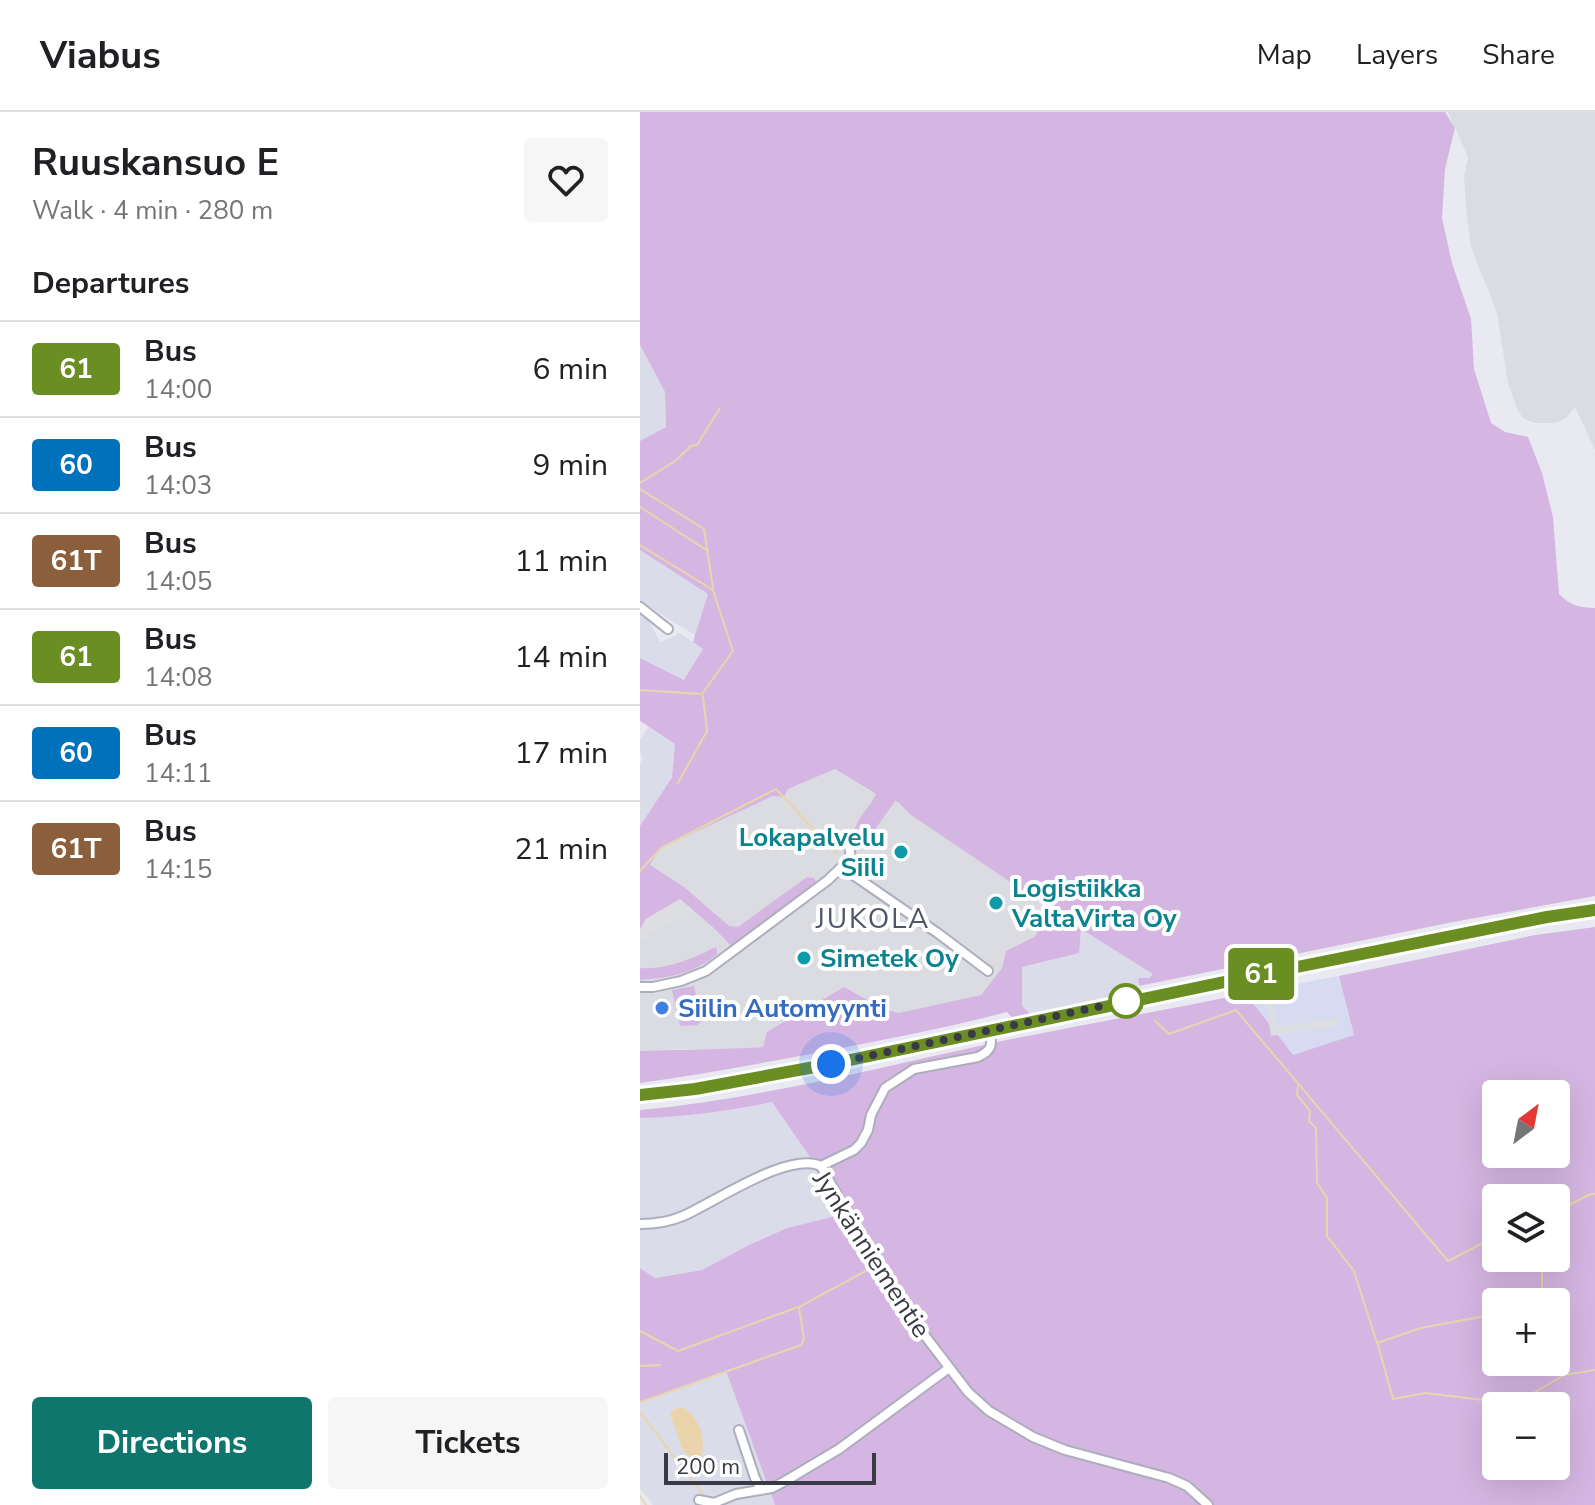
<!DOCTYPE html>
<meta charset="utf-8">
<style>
:root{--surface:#fff;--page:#f6f6f6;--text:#202124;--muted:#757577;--line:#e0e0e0;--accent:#0f766e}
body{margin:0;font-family:"Nunito Sans",sans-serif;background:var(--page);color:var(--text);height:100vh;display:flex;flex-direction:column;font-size:30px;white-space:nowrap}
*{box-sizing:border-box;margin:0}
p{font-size:26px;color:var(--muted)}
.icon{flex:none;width:44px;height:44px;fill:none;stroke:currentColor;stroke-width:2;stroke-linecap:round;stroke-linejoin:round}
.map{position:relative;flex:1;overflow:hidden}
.side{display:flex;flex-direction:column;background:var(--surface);width:640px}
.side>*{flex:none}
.badge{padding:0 16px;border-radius:6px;font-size:28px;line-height:52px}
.needle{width:52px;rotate:32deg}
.controls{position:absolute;left:842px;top:968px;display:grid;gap:16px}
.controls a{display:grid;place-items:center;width:88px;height:88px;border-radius:8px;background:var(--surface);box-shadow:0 8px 32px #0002;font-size:40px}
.scale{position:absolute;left:24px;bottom:20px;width:212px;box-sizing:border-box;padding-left:8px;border:4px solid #383a45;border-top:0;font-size:22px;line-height:28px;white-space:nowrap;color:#383a45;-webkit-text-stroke:6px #fff;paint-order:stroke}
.you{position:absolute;width:40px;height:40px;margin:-20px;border:6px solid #fff;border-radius:50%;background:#1a73e8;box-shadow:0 0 0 12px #1a73e833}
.map>.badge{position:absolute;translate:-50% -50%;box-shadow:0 0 0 4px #fff}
h2{padding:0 32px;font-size:30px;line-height:72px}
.round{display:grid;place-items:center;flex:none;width:84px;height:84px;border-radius:8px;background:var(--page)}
.summary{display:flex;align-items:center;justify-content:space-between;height:136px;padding:0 32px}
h1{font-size:38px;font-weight:700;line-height:60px}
.primary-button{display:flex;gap:16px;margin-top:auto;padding:16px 32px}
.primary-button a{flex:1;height:92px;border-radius:8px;background:var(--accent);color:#fff;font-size:32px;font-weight:700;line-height:92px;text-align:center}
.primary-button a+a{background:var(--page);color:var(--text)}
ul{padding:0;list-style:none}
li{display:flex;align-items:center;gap:24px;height:96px;padding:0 32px;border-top:2px solid var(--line)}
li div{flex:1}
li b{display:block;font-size:30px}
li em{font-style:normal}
li .badge{min-width:88px;font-weight:700;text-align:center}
header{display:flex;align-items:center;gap:48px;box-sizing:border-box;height:112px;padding:0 40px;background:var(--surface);border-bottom:2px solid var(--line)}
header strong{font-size:38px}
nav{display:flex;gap:44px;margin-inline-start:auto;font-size:28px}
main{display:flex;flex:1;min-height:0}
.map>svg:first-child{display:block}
.residential{fill:#dbdcea}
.commercial{fill:#d6dbf2}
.industrial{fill:#dadce2}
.green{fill:#d5b6e2;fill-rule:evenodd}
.parking{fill:#dddee1}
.water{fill:#e9d4ac}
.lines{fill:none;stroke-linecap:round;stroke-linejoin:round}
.stream{stroke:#e9d4ac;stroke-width:2}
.street-casing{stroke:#acaebd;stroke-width:12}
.primary-casing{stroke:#7277d7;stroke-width:16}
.street{stroke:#fff;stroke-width:8}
.primary{stroke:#a1a3f3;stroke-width:12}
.line-casing{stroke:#fff;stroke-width:18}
.line{stroke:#6b8e23;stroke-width:12}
.walk{stroke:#383a45;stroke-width:8;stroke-dasharray:0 14.4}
.culture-dot{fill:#0f9aa8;stroke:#fff;stroke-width:3}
.stop-dot{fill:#fff;stroke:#6b8e23;stroke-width:4}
.shop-dot{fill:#3f7fe0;stroke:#fff;stroke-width:3}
.labels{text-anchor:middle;stroke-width:8;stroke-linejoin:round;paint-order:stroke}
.culture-label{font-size:26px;font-weight:bold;fill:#0d838f;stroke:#fff;text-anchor:start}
.shop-label{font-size:26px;font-weight:bold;fill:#366cbe;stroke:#fff;text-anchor:start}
.street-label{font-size:26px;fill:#383a45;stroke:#fff}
.neighbourhood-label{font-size:28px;letter-spacing:2px;fill:#505467;stroke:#fff}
</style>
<header>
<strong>Viabus</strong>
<nav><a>Map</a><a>Layers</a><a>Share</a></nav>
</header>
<main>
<section class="side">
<div class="summary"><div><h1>Ruuskansuo E</h1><p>Walk · 4 min · 280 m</p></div><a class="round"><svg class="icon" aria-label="heart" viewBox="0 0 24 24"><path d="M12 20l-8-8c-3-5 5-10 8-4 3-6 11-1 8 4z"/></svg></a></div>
<h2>Departures</h2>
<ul>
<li><span class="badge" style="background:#6b8e23;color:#fff">61</span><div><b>Bus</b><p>14:00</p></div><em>6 min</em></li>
<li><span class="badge" style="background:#0072bc;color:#fff">60</span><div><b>Bus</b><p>14:03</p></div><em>9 min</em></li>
<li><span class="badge" style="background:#8b5e3c;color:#fff">61T</span><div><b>Bus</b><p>14:05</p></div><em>11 min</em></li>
<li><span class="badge" style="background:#6b8e23;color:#fff">61</span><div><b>Bus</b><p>14:08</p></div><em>14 min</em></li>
<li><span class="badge" style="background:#0072bc;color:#fff">60</span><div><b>Bus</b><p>14:11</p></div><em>17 min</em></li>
<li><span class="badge" style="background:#8b5e3c;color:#fff">61T</span><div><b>Bus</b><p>14:15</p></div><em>21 min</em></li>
</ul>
<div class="primary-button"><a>Directions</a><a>Tickets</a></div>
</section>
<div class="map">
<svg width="955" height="1393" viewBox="0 0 955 1393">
<rect width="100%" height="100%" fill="#e9e9f2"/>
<path class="residential" d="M 0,233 L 25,280 L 26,316 L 0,329 Z
M 0,438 L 69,482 L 56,524 L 0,489 Z
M 0,504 L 9,509 L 20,530 L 40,521 L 64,537 L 44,568 L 0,546 Z
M 8,615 L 35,632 L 32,664 L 0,714 L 0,651 L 3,646 L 0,639 L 0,627 Z
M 441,817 L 514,862 L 509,866 L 498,866 L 498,887 L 397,908 L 382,894 L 382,855 L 438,841 Z
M 132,990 L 174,1051 L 182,1058 L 204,1102 L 147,1116 L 109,1133 L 62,1158 L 15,1166 L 0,1156 L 0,1006 L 104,996 Z
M 86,1259 L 135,1393 L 13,1393 L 0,1376 L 0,1290 Z"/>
<path class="commercial" d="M 699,864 L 714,923 L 653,944 L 613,891 L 618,879 Z"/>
<path class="industrial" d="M 808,0 L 955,0 L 955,338 L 935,295 L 926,306 L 916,311 L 895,311 L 884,307 L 878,299 L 868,272 L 857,201 L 831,135 L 826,96 L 824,64 L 828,45 Z
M 195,657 L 232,680 L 259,691 L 271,703 L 414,799 L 394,825 L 366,839 L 362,856 L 341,883 L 258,901 L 243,896 L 204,875 L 123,935 L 73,939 L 47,937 L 0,939 L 0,818 L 6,807 L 10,754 L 21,736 L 133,684 L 144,685 L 148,677 Z"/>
<path class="green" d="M 0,0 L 805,0 L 815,16 L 805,57 L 802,106 L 812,151 L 831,207 L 834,257 L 851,311 L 865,320 L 888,325 L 902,361 L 913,405 L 919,482 C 929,493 940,496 955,496 L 955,784 L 813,810 L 499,874 L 498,866 L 509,866 L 513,862 L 441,817 L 439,841 L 382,855 L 382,894 L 397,908 L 377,912 L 367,900 C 318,913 268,923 217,933 C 145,947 73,961 0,971 L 0,939 C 41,937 82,938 123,935 L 127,920 L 204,875 L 243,896 L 258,901 L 341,883 L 362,856 L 366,839 L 394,825 L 413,799 L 271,703 L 259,691 L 255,689 L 229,726 L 219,728 L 214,724 L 215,716 L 221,704 L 231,691 L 236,682 L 195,657 L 148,677 L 144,685 L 133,684 L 21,736 L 10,753 L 44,775 L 89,814 L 98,815 L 167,765 L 174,766 L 176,770 L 92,835 L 76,818 L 40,787 L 6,807 L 0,818 L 0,714 L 32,665 L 35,632 L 0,609 L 0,546 L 44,568 L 63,537 L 53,530 L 68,482 L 0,438 L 0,329 L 26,315 L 25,280 L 0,233 Z
M 955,815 L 955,1393 L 135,1393 L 86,1259 L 0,1290 L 0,1156 L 15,1166 L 62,1158 L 109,1133 L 147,1116 L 204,1102 L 272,1206 L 186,1061 L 174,1051 L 132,990 C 89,999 44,1005 0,1006 L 0,998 C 117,987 233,957 348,932 C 438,913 528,898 618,879 L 613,891 L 653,943 L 714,923 L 699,864 L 895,823 ZM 856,982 L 916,982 L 916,1042 L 856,1042 ZM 856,1086 L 916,1086 L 916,1146 L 856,1146 ZM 856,1190 L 916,1190 L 916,1250 L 856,1250 ZM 856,1294 L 916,1294 L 916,1354 L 856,1354 Z
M 74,836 L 77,836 L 77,842 C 56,861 29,866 0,868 L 0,856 C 26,858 51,847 74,836 Z
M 54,874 L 62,909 L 57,913 L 40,914 L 32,878 Z"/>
<path class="parking" d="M 40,787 L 54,799 L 45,806 L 10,822 L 3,830 L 0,829 L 0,818 L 6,807 Z
M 632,885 L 636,915 L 697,906 L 698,914 L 631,924 L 625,886 Z"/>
<path class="water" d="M 42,1295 C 59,1304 68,1328 60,1347 L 56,1349 L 43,1339 L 32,1307 L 30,1302 L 33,1298 Z"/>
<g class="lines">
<path class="stream" d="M 0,371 L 35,349 L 51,334 L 57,333 L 80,296
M 0,377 L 64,417 L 73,476
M 0,395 L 68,439
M 0,433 L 73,478 L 93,539 L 62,582 L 0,578
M 38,671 L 67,619 L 63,584
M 0,759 L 21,736 L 136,677 L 197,742
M 515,909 L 529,922 L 596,898 L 808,1149 L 845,1130 L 856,1128
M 658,973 L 657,983 L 670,999 L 669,1009 L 676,1016 L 677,1071 L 687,1086 L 687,1124 L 714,1159 L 737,1231 L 781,1216 L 856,1202
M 916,1113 L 919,1098 L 951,1082 L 955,1082
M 882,1190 L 902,1180 L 902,1146
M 0,1219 L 38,1239 L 158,1195
M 738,1233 L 753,1287 L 786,1281 L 875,1292 L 924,1263 L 955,1258
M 0,1254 L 20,1253
M 0,1290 L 161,1233 L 164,1227 L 159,1195 L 233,1155
M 0,1300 L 65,1385
M 0,1384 L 6,1393"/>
<g class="street-casing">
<path id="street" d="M 0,495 L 28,517
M 203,756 L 299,822 L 348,859
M 0,875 L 13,875 L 41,869 L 66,859 L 188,768 L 211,746 L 209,733
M 181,1054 L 214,1038 L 221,1031 L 228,1018 L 231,1003 L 245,976 L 274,957 L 338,945 C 353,938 352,933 350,917
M 0,1112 C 15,1112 29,1110 43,1104 C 75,1090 148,1039 181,1054 L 232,1146 L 260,1191 L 328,1280 L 349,1299 L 393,1325 L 425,1338 L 529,1366 L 547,1374 L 568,1393
M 99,1318 L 115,1366 L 121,1378
M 59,1388 L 74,1391 L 96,1382 L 132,1376 L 147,1368 L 199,1337 L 309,1256"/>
</g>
<g class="primary-casing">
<path id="primary" d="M 0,983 L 55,977 L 191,952 L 632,860 L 907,805 L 955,798"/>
</g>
<use href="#street" class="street"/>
<use href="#primary" class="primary"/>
</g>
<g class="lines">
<g class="line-casing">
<path id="line" d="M 0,983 L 55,977 L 191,952 L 632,860 L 907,805 L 955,798"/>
</g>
<use href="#line" class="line"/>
<path class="walk" d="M 191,952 L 486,889"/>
</g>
<g class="culture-dot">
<circle cx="261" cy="740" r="8"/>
<circle cx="356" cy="791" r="8"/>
<circle cx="164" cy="846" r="8"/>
</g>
<circle class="stop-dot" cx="486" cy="889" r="16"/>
<circle class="shop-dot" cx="22" cy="896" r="8"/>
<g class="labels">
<g class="culture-label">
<text x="245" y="734" text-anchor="end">Lokapalvelu<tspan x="245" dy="30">Siili</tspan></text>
<text x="372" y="785">Logistiikka<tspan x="372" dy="30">ValtaVirta Oy</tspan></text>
<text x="180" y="855">Simetek Oy</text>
</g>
<g class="shop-label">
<text x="38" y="905">Siilin Automyynti</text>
</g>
<g class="street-label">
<text transform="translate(232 1142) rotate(57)" y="9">Jynkänniementie</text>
</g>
<g class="neighbourhood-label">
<text x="233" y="816">JUKOLA</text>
</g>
</g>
</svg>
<div class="controls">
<a><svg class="needle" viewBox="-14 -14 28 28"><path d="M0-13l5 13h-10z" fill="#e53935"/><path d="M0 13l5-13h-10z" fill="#757577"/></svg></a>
<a><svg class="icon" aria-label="layers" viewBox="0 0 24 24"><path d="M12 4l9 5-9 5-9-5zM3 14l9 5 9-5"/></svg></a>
<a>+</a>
<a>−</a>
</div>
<div class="scale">200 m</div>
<div class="you" style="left:191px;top:952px"></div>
<b class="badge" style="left:621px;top:862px;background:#6b8e23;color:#fff">61</b>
</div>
</main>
